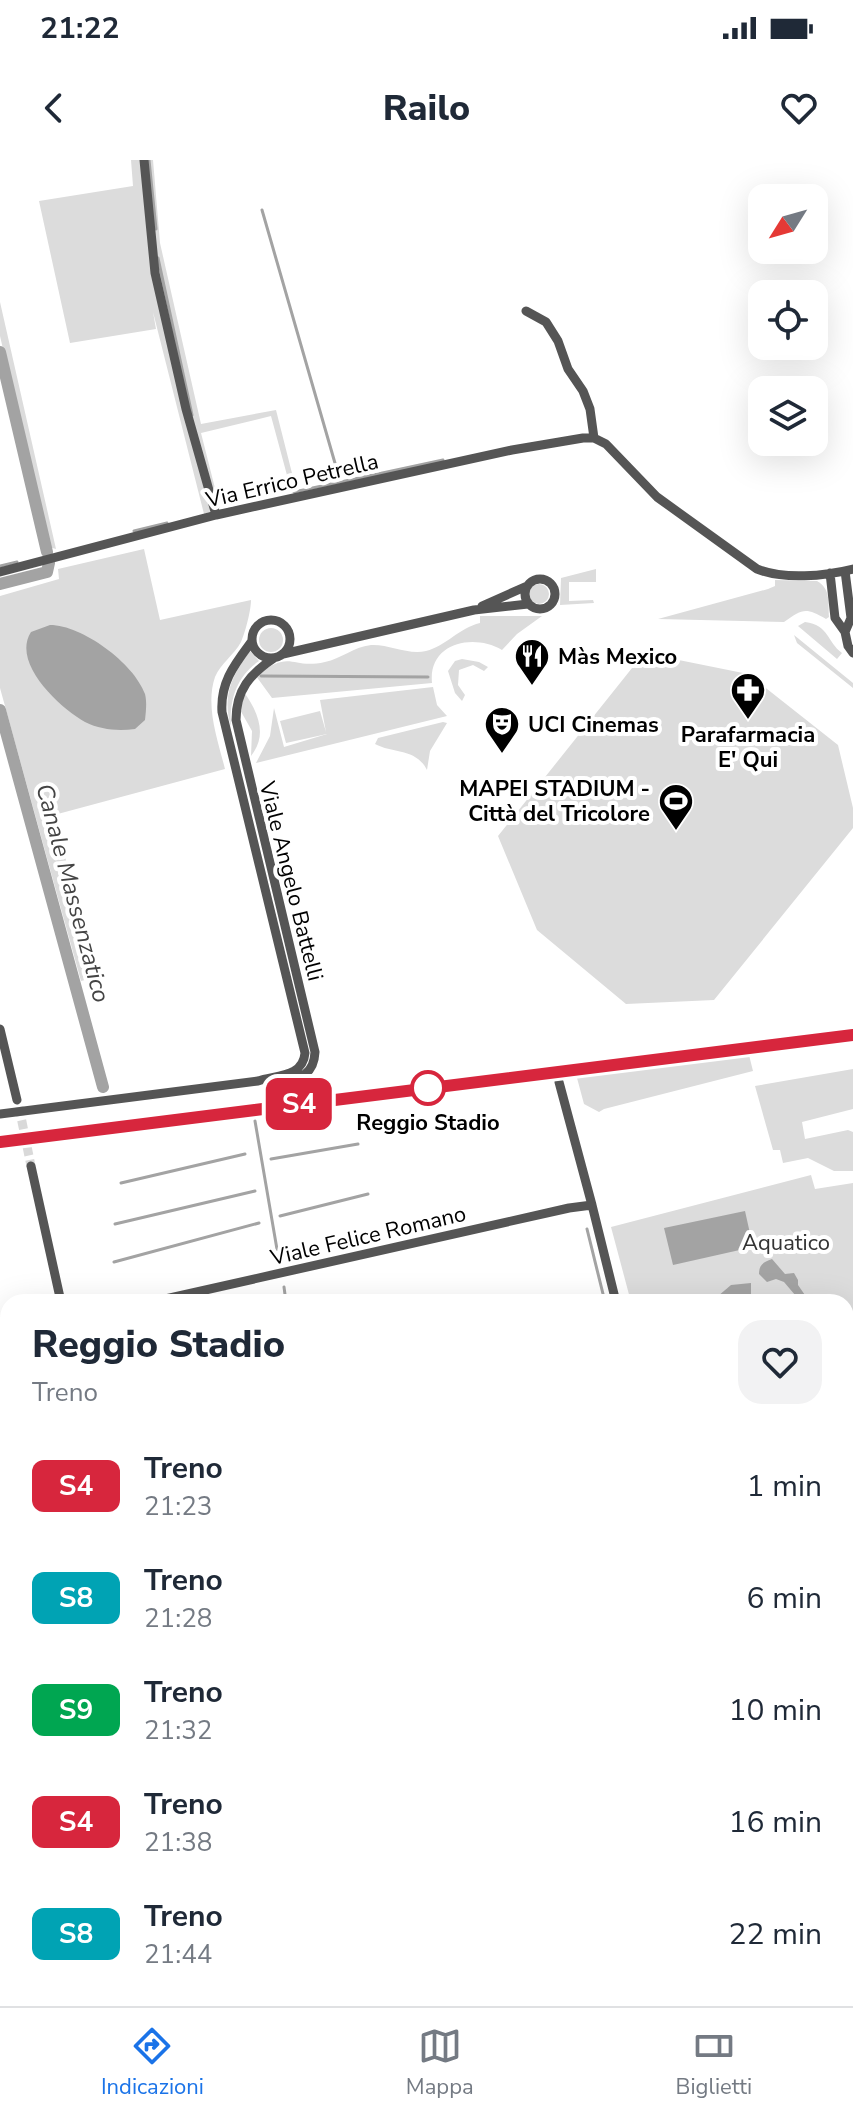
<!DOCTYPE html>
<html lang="it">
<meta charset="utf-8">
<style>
:root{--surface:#fff;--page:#f2f2f3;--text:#1f2937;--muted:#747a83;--line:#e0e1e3;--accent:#1a73e8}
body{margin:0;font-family:"Nunito Sans",sans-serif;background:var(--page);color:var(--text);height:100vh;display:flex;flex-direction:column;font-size:30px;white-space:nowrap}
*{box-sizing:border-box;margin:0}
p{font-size:26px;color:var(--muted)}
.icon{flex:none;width:44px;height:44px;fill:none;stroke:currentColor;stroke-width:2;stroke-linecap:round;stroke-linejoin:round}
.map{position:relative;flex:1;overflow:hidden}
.side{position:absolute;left:0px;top:1134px;width:854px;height:712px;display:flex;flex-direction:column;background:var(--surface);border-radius:24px 24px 0 0;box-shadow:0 8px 32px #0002}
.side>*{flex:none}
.badge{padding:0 16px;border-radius:12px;font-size:28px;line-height:52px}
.needle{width:52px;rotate:233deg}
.tools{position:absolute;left:748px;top:24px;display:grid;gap:16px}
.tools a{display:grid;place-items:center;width:80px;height:80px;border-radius:16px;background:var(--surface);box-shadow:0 8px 32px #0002;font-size:40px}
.map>.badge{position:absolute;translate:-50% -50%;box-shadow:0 0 0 4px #fff}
.round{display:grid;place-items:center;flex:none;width:84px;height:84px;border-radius:24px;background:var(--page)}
.head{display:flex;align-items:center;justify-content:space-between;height:136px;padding:0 32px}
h1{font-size:38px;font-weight:800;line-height:60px}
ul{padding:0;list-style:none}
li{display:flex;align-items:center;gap:24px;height:112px;padding:0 32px}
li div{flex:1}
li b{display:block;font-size:30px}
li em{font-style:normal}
li .badge{min-width:88px;font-weight:700;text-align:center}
.status{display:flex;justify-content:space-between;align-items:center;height:56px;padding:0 40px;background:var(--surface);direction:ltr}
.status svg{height:22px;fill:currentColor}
header{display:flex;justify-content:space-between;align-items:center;height:104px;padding:0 32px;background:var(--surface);font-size:36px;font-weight:800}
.tab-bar{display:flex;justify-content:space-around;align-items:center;height:112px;border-top:2px solid var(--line);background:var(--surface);font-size:22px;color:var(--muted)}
.tab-bar a{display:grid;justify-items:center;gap:4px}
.tab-bar .on{color:var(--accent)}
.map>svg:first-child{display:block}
.green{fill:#dcdcdc}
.water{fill:#a3a3a3}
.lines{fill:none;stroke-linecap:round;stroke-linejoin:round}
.stream{stroke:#a3a3a3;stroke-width:3}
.canal{stroke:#a3a3a3;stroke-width:12}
.street-tunnel{stroke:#d9d9d9;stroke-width:9;stroke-dasharray:9 4.5;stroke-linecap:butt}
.street{stroke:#555;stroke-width:9}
.secondary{stroke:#222;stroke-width:14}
.rail-casing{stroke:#000;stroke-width:6}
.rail{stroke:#fff;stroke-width:3;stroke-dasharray:9;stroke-linecap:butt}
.line-casing{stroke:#fff;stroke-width:18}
.line{stroke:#d7263d;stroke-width:12}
.stop-dot{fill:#fff;stroke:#d7263d;stroke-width:4}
.labels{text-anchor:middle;stroke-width:8;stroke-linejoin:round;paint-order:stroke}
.street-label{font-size:22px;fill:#000;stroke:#fff}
.poi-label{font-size:22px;font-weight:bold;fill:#000;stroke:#fff;text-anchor:start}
.stop-label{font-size:22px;font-weight:bold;fill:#000;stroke:#fff}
.park-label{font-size:22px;fill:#333;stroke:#fff}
.water-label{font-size:24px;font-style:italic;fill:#444;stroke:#fff}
</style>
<div class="status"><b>21:22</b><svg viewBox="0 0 49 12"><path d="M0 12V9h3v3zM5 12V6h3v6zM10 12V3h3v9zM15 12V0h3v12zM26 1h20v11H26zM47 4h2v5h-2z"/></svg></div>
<header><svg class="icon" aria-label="back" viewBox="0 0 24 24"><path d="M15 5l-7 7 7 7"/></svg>Railo<svg class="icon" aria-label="heart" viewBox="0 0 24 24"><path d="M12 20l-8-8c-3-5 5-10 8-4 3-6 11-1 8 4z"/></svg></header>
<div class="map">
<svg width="853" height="1846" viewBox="0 0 853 1846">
<rect width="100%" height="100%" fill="#fff"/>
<path class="green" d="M 131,0 L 153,0 L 160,83 L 201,264 L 276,250 L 296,329 L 291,330 L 271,256 L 201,273 L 220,348 L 204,354 L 153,152 L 156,169 L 70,183 L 39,41 L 133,26 Z
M 0,142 L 56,389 L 49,387 L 0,176 Z
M 144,389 L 160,460 L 251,440 C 251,451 245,473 241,482 C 234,495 221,503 215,517 C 205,546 218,581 225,609 L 54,655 L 97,817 L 81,821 L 0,528 L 0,436 L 59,419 L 58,409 Z
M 596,409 L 596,422 L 569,422 L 569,441 L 593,440 L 594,443 L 560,445 L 561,418 Z
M 775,420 L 817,421 C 831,429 828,442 829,457 L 826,459 C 805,447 803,449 784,462 L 658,459 L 768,429 L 775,426 Z
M529 434a10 10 0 1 1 20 0a10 10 0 1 1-20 0Z
M 480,456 L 542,456 L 517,474 L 502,490 C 473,473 428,483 432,523 L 272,538 L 256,516 C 292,488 290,510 325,502 C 341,499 353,487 371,485 C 389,484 407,495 426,491 C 446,486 459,468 480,463 Z
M 805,462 C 829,465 827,482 842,493 L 837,499 L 798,466 Z
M259 480a12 12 0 1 1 24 0a12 12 0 1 1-24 0Z
M 794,475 L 853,523 L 853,528 L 797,483 Z
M 250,491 L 259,501 C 236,517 229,541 231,567 C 222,536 231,517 250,491 Z
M 644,493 L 748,514 L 838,585 L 853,648 L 853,668 L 714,840 L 626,844 L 537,770 L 498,676 Z
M 462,499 L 479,502 L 488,507 L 484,511 L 473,505 L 459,510 L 458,525 L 465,535 L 462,541 L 455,533 L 448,511 L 455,501 Z
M 433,527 L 437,545 L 447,556 L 256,603 L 270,576 L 274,548 L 284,587 L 327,574 L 286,583 L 280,561 L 320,551 L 326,572 L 320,540 Z
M 244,532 C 258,552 268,575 251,596 L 252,571 L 239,548 Z
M 443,562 L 447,563 L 430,591 L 427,610 C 416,588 394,594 375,584 L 378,578 Z
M 749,895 L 753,911 L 604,949 L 599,952 L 584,944 L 577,918 Z
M 853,909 L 853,949 L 802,962 L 805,979 L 848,970 L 853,972 L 853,1011 L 834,1011 L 808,998 L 783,1003 L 780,990 L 773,990 L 755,926 Z
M 811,1015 L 815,1029 L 853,1023 L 853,1272 L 846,1274 L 846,1142 L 631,1142 L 611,1067 Z
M 8,1710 L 8,1804 L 0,1806 L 0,1712 Z"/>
<path class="water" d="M 50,465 C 82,465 134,503 145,534 C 147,542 146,551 145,560 L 135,569 C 118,571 101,570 85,562 C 60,548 11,503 31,472 Z
M 745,1051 L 753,1087 L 673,1105 L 664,1068 Z
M 772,1099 L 785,1114 L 794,1113 L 798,1120 L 798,1125 L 807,1138 L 817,1142 L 801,1142 L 784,1122 L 776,1119 L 767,1122 L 759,1114 C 759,1105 763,1102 772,1099 Z
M 751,1123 L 751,1141 L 757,1142 L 711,1142 L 731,1125 Z
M 846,1174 L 853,1180 L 853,1216 L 846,1222 Z"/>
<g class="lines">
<path class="stream" d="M 149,0 L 156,69
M 262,50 L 339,317
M 158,98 L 192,255
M 294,332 L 443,300
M 134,371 L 167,363
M 0,406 L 17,402
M 261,516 L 428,517
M 255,961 L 279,1101
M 271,999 L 358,984
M 121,1023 L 245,994
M 280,1056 L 368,1034
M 115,1064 L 255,1031
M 587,1069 L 605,1142
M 114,1102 L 259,1063
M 284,1127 L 286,1142"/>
<path class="canal" d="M 0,192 L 47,392
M 0,424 L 47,412 L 49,403
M 0,550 L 103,927
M 0,1586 L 8,1589"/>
<path class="street-tunnel" d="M 19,947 L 31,1006"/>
<path class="street" d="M 144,0 L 155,113 L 186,249 L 216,355
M 526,151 L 546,162 L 558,181 L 568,209 L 583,231 L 590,249 L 594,278
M 0,412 L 216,355 L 512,290 L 583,278 L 594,278 L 606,284 L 657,337 L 757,409 C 784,420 825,416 853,409
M 830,413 L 835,458 L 845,472 L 848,486 L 853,493
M525 434a15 15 0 1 1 30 0a15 15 0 1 1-30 0Z
M 482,446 L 527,426
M252 479a19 19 0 1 1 38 0a19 19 0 1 1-38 0Z
M 845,472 L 851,458 L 845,411
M 283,494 L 474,450 L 528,444
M 274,498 C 250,514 236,530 236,560 L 315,892 C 314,914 301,919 281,921
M 0,869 L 17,940
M 559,922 L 592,1045
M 0,954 L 258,921 C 277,915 303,917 305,893 L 222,552 C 220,522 235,504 252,481
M 31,1006 L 61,1142
M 152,1142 L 569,1048 L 592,1045 L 616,1142
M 846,1695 L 853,1696
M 846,1701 L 853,1702"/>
<path class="secondary" d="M 846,1425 L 853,1424
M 0,1628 L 8,1626
M 811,1838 L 813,1846
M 0,1843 L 8,1846"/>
<g class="rail-casing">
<path id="rail" d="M 0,982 L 853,875"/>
</g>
<use href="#rail" class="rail"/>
</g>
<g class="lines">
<g class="line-casing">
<path id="line" d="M 0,982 L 853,875"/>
</g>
<use href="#line" class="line"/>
</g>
<defs>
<g id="restaurant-pin" transform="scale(1.8)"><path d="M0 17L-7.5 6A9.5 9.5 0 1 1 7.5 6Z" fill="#000" stroke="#fff"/><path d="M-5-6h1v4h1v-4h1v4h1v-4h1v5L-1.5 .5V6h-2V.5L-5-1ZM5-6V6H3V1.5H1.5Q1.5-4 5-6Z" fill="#fff"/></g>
<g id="pharmacy-pin" transform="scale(1.8)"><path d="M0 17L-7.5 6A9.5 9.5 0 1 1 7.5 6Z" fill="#000" stroke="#fff"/><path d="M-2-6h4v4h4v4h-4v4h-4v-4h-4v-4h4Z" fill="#fff"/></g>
<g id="theatre-pin" transform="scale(1.8)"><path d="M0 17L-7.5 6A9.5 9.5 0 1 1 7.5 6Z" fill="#000" stroke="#fff"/><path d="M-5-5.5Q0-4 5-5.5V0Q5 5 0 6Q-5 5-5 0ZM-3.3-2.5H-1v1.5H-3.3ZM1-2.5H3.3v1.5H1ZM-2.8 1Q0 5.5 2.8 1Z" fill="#fff"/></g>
<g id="stadium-pin" transform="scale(1.8)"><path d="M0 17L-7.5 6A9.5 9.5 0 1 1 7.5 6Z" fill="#000" stroke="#fff"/><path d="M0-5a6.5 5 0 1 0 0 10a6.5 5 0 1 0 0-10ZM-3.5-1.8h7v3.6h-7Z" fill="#fff"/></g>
</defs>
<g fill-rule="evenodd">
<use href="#restaurant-pin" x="532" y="496"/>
<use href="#pharmacy-pin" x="748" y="530"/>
<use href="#theatre-pin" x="502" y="564"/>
<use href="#stadium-pin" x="676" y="641"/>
</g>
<circle class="stop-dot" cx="428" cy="928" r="16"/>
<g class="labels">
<g class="street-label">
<text transform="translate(292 320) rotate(-13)" y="8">Via Errico Petrella</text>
<text transform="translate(292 721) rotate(76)" y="8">Viale Angelo Battelli</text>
<text transform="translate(368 1075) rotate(-13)" y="8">Viale Felice Romano</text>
</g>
<g class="poi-label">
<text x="558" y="504">Màs Mexico</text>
<text x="528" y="572">UCI Cinemas</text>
<text x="748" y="582" text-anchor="middle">Parafarmacia<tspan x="748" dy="25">E' Qui</tspan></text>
<text x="650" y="636" text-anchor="end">MAPEI STADIUM -<tspan x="650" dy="25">Città del Tricolore</tspan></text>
</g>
<g class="stop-label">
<text x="428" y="970">Reggio Stadio</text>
</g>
<g class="park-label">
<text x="786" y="1090">Aquatico</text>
</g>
<g class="water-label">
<text transform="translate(73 733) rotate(75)" y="8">Canale Massenzatico</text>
</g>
</g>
</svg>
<div class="tools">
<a><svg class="needle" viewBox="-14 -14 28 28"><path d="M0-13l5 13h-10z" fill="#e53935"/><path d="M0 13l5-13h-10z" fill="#747a83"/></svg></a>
<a><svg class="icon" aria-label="locate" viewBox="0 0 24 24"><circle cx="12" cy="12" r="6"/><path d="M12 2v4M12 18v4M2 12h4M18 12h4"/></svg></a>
<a><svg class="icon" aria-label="layers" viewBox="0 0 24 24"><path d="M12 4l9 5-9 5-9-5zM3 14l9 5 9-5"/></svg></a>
</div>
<b class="badge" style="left:299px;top:944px;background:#d7263d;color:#fff">S4</b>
<section class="side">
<div class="head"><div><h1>Reggio Stadio</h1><p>Treno</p></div><a class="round"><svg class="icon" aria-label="heart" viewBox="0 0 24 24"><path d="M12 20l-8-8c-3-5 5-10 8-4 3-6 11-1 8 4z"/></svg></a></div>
<ul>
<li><span class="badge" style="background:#d7263d;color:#fff">S4</span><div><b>Treno</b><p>21:23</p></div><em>1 min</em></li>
<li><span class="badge" style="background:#00a3b4;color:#fff">S8</span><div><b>Treno</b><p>21:28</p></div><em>6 min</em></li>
<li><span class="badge" style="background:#00a651;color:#fff">S9</span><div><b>Treno</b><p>21:32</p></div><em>10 min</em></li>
<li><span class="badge" style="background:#d7263d;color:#fff">S4</span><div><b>Treno</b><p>21:38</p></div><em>16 min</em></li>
<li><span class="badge" style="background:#00a3b4;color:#fff">S8</span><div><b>Treno</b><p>21:44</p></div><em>22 min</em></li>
</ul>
</section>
</div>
<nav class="tab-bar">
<a class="on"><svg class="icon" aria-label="directions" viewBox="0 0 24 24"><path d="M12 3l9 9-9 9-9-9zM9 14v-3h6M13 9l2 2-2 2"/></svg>Indicazioni</a>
<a><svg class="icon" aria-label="map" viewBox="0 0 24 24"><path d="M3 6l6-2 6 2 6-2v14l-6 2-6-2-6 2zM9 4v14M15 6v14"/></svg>Mappa</a>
<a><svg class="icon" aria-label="tickets" viewBox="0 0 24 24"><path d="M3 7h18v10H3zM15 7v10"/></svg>Biglietti</a>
</nav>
